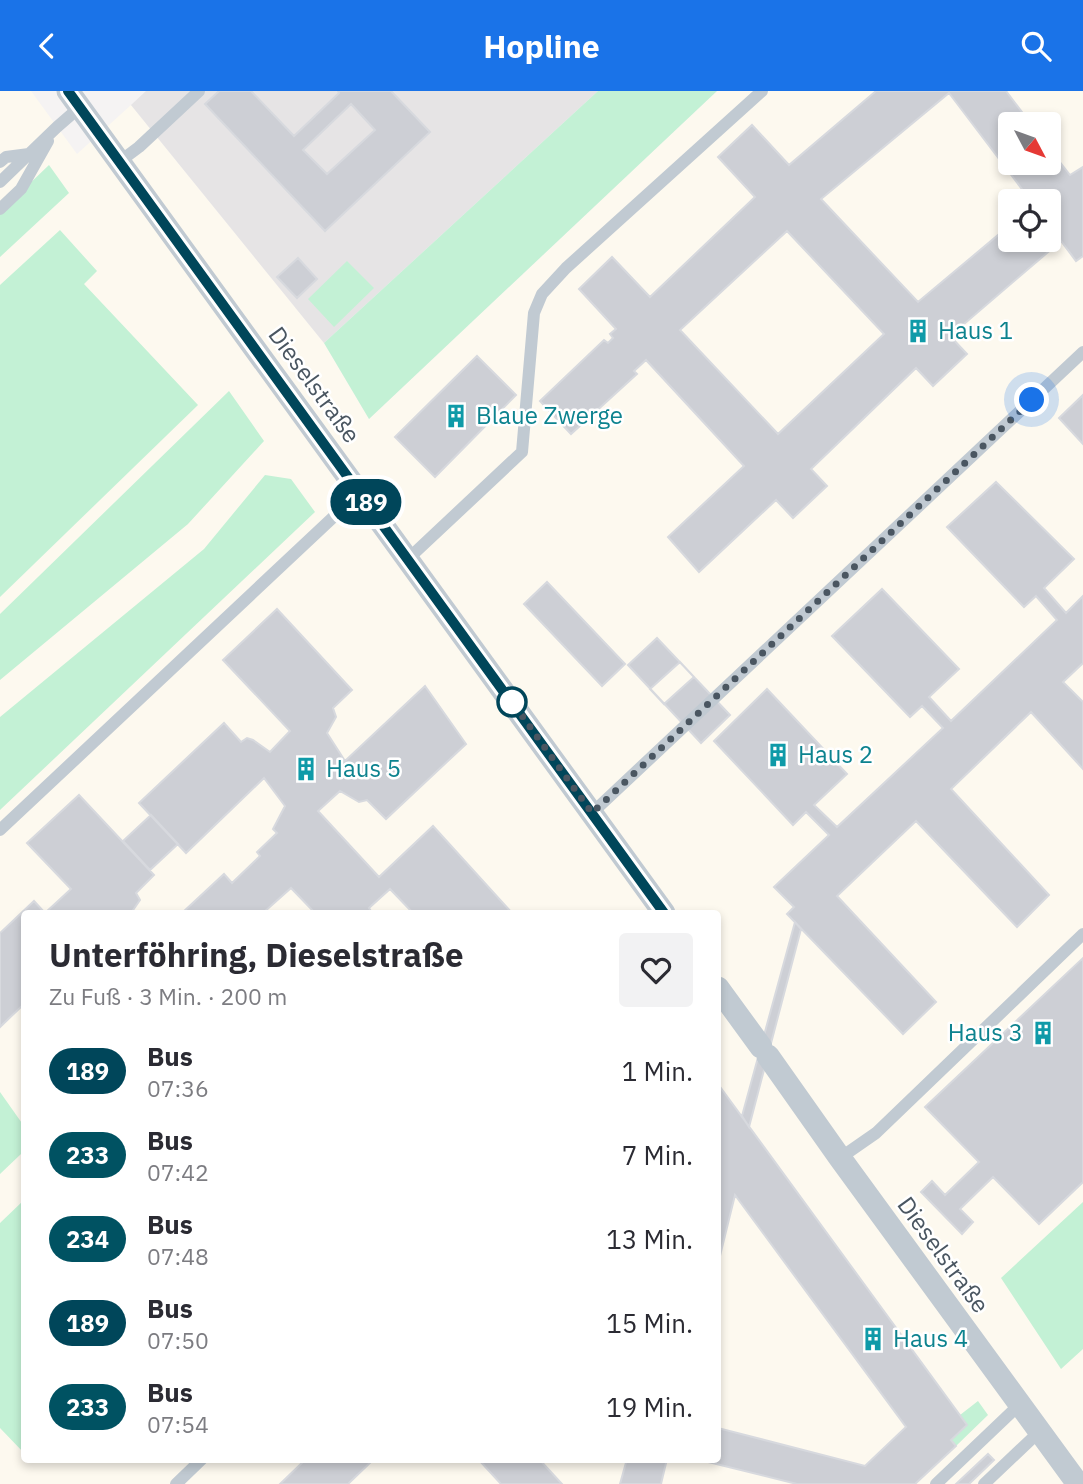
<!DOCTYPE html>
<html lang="de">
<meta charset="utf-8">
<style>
:root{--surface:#fff;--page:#f2f2f3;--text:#2b2b33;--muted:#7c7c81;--accent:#1a73e8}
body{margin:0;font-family:"IBM Plex Sans",sans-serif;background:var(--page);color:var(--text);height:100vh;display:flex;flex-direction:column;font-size:26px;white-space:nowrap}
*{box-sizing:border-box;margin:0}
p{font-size:23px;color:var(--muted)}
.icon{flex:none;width:38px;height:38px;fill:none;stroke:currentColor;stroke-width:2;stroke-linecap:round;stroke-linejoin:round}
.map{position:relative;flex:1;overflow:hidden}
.panel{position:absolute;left:21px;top:819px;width:700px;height:553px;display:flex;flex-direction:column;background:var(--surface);border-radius:7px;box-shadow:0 4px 10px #0003}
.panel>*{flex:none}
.badge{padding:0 14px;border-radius:23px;font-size:24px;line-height:46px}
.needle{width:46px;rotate:131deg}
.buttons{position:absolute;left:998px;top:21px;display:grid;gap:14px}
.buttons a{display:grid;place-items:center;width:63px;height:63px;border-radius:7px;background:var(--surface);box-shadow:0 4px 10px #0003;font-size:35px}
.you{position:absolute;width:35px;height:35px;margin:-18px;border:5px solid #fff;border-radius:50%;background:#1a73e8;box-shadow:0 0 0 10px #1a73e833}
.map>.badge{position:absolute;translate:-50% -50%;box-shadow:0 0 0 4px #fff}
.round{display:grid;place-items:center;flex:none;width:74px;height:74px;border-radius:7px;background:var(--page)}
.summary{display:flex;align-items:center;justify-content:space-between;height:119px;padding:0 28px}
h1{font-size:33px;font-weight:700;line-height:52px}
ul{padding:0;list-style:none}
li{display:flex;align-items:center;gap:21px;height:84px;padding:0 28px}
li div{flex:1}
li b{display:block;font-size:26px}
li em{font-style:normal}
li .badge{min-width:77px;font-weight:700;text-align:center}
header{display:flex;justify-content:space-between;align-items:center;height:91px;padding:0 28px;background:var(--accent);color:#fff;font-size:32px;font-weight:700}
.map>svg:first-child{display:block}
.commercial{fill:#fdf9ef;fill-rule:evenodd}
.education{fill:#e6e4e5}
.green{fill:#c3f1d5}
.building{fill:#cdcfd5;stroke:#d7d9de;stroke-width:2;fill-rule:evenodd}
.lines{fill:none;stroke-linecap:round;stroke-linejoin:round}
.lane{stroke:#c1cad2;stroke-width:12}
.street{stroke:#c1cad2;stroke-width:23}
.line-casing{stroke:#fff;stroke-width:16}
.line{stroke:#00465a;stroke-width:10}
.walk{stroke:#4a5661;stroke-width:7;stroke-dasharray:0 12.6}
.stop-dot{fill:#fff;stroke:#00465a;stroke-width:3.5}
.labels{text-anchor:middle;stroke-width:5;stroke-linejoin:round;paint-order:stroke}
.culture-label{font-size:24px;fill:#0d838f;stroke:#fff;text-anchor:start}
.street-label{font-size:24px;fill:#4a5661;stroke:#fff}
</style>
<header><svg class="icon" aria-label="back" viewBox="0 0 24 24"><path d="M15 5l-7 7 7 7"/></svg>Hopline<svg class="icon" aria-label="search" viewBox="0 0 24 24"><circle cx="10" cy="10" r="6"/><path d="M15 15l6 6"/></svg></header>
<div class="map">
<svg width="1083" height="1393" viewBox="0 0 1083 1393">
<rect width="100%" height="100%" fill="#f5f3f3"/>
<path class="commercial" d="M 0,0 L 31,0 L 77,63 L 131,14 L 324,252 L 369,328 L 717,0 L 1083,0 L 1083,1393 L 0,1393 ZM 1010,33 L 1048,33 L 1048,72 L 1010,72 ZM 1010,110 L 1048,110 L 1048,149 L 1010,149 ZM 24,822 L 718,822 L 718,1368 L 24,1368 Z"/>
<path class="education" d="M 146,0 L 598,0 L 324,252 L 131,14 Z"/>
<path class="green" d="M 598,0 L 717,0 L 369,328 L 324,252 Z
M 49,74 L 69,102 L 0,166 L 0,121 Z
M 60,139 L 97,180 L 84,193 L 198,314 L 0,506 L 0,194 Z
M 347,170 L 374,197 L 334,236 L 308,208 Z
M 229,300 L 264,350 L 188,433 L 0,589 L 0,523 Z
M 265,384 L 291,388 L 315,421 L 0,719 L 0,626 L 204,458 Z
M 0,1001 L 24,1035 L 24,1067 L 21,1063 L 0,1083 Z
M 24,1109 L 24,1362 L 0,1337 L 0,1132 Z
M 1083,1111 L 1083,1258 L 1061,1278 L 1001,1187 Z
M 978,1310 L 988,1324 L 956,1355 L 951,1349 L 967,1334 L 960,1324 Z"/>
<path class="building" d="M 219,0 L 251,0 L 294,45 L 339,2 L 338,0 L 391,0 L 430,41 L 325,140 L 205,13 ZM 351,13 L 375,39 L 327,83 L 303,59 Z
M 876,0 L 1006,0 L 1031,33 L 1010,33 L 1010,72 L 1048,72 L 1048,56 L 1070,84 L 1083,76 L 1083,165 L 1076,170 L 1061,150 L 950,245 L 967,263 L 933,295 L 916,277 L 811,378 L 827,395 L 793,427 L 776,409 L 699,481 L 668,446 L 744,375 L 646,269 L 634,280 L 637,283 L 571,343 L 540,310 L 604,249 L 608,252 L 613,247 L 610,243 L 616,238 L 579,198 L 612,166 L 650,206 L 755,106 L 718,66 L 752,34 L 789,74 ZM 949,2 L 1031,110 L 1048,110 L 1048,149 L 1010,149 L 1010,134 L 918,211 L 821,108 ZM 787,140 L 884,243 L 778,343 L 680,239 Z
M 298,167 L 317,188 L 297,207 L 277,186 Z
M 477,265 L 516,304 L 435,386 L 395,346 Z
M 1083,304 L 1083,353 L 1059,327 Z
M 996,391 L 1074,468 L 1044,497 L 1066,522 L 1083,505 L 1083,572 L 1063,591 L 1083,611 L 1083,678 L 1031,621 L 951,698 L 1049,804 L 1017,836 L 916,730 L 837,805 L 936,911 L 903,943 L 787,823 L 794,816 L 774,796 L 829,744 L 806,721 L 793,734 L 714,650 L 767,598 L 847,683 L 814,714 L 837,736 L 943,637 L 922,615 L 910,626 L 832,545 L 882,498 L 959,578 L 929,606 L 951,630 L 1057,529 L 1036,505 L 1024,516 L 947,436 Z
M 547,491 L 625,573 L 602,595 L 524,513 Z
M 277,518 L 352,599 L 333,617 L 336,626 L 327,642 L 345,670 L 425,595 L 466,653 L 386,728 L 367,709 L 359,711 L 340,700 L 318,720 L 379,786 L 433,735 L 512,822 L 413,822 L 390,798 L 369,817 L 372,822 L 315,822 L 291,797 L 263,822 L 182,822 L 224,783 L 232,792 L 260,765 L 257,761 L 277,742 L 273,738 L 285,715 L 264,687 L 186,762 L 139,712 L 224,632 L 241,651 L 247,647 L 253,649 L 270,661 L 290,640 L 223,569 Z
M 657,547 L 730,624 L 701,652 L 628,574 Z
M 680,571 L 694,586 L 664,613 L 650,598 Z
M 79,704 L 154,784 L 136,802 L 140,809 L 131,822 L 45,822 L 71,798 L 27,752 Z
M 151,724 L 178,753 L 150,779 L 123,750 Z
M 34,810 L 45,822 L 24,822 L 24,913 L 0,936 L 0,842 Z
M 795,831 L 801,838 L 749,1036 L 742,1025 Z
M 1083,867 L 1083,1091 L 1039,1133 L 993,1086 L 960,1118 L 973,1131 L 962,1143 L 921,1101 L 932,1090 L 945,1104 L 979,1071 L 925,1016 Z
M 718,993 L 967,1334 L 951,1349 L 956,1355 L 915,1393 L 797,1393 L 696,1368 L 718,1368 L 718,1337 L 865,1375 L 906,1336 L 735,1104 L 718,1173 Z
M 988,1363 L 994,1369 L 969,1393 L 956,1393 Z
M 306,1368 L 374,1368 L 348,1393 L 280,1393 Z
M 478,1368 L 539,1368 L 562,1393 L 501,1393 Z
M 627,1368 L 667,1368 L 661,1393 L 620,1393 Z"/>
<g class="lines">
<path class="lane" d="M 0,71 L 6,66 L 29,63 L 57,36 L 80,16
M 119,71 L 139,56 L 199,0
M 0,91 L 29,63
M 0,118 L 21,98 L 48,50
M 408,468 L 522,361 L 534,222 L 542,203 L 566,177 L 762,0
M 592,722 L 1083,261
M 0,739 L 359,402
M 840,1067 L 876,1042 L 1083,843
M 176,1393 L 202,1368
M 936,1393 L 1020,1313
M 984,1393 L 1040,1340"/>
<path class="street" d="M 68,0 L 664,822
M 718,897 L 761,956
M 768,965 L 840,1067 L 1078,1393"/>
</g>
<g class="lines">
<g class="line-casing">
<path id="line" d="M 68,0 L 664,822"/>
</g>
<use href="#line" class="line"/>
<path class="walk" d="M 512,611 L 510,608 L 592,722 L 1032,309"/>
</g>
<defs>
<g id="building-bare" transform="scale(1.89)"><path d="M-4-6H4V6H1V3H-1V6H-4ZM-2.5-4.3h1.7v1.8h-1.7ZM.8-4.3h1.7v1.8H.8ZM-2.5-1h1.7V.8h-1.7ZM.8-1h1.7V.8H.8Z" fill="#0f9aa8" stroke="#fff" stroke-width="2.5" paint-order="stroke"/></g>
</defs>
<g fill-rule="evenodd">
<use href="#building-bare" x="918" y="240"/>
<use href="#building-bare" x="456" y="325"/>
<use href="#building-bare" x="778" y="664"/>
<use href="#building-bare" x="306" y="678"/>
<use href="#building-bare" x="1043" y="942"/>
<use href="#building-bare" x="873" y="1248"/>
</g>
<circle class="stop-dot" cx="512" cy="611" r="14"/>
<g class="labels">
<g class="culture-label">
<text x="938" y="248">Haus 1</text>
<text x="476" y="333">Blaue Zwerge</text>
<text x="798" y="672">Haus 2</text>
<text x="326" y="686">Haus 5</text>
<text x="1023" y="950" text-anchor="end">Haus 3</text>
<text x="893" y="1256">Haus 4</text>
</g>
<g class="street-label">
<text transform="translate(314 294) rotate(54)" y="8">Dieselstraße</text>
<text transform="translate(943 1164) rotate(54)" y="8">Dieselstraße</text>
</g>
</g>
</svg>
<div class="buttons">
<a><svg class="needle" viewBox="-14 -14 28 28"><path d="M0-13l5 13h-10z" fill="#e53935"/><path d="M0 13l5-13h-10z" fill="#7c7c81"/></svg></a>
<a><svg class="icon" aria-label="locate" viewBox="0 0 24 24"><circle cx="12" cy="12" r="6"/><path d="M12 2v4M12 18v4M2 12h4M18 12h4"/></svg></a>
</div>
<div class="you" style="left:1032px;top:309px"></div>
<b class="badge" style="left:366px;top:411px;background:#00465a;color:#fff">189</b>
<section class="panel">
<div class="summary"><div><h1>Unterföhring, Dieselstraße</h1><p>Zu Fuß · 3 Min. · 200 m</p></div><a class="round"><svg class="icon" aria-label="heart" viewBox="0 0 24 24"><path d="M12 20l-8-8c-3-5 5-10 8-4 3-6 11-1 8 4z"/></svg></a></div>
<ul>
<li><span class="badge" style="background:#00465a;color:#fff">189</span><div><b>Bus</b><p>07:36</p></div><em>1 Min.</em></li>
<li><span class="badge" style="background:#005262;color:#fff">233</span><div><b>Bus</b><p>07:42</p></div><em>7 Min.</em></li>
<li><span class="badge" style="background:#005262;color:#fff">234</span><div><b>Bus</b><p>07:48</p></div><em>13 Min.</em></li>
<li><span class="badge" style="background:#00465a;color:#fff">189</span><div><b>Bus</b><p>07:50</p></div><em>15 Min.</em></li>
<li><span class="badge" style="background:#005262;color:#fff">233</span><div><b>Bus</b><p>07:54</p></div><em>19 Min.</em></li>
</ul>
</section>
</div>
